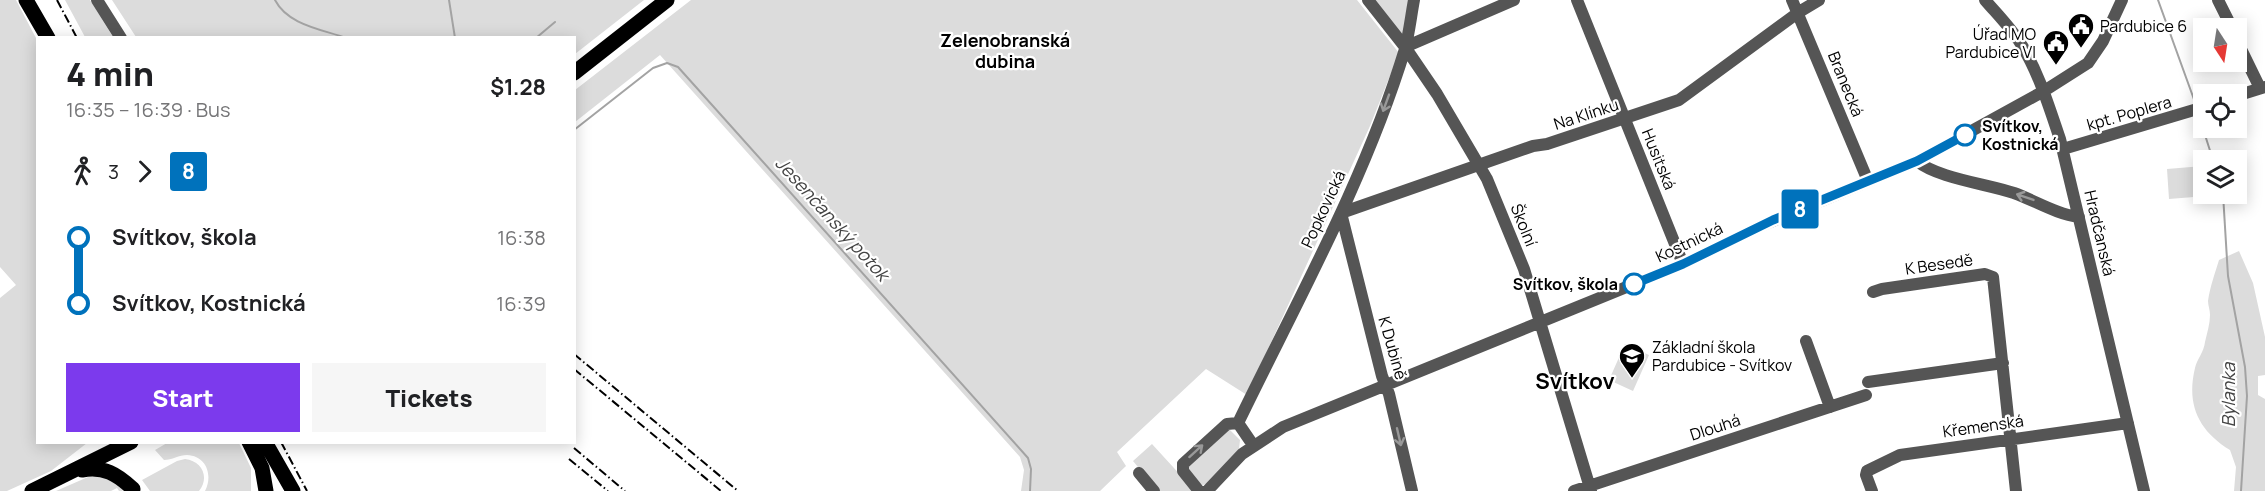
<!DOCTYPE html>
<meta charset="utf-8">
<style>
:root{--surface:#fff;--page:#f6f6f6;--text:#202124;--muted:#757577;--accent:#7c3aed}
body{margin:0;font-family:Manrope,sans-serif;background:var(--page);color:var(--text);height:100vh;display:flex;flex-direction:column;font-size:22px;white-space:nowrap}
*{box-sizing:border-box;margin:0}
p{font-size:20px;color:var(--muted)}
.icon{flex:none;width:33px;height:33px;fill:none;stroke:currentColor;stroke-width:2;stroke-linecap:round;stroke-linejoin:round}
.map{position:relative;flex:1;overflow:hidden}
.side{position:absolute;left:36px;top:36px;width:540px;height:408px;display:flex;flex-direction:column;background:var(--surface);border-radius:0px;box-shadow:0 3px 15px #0003}
.side>*{flex:none}
.badge{padding:0 12px;border-radius:4px;font-size:21px;line-height:39px}
.needle{width:39px;rotate:168deg}
.tools{position:absolute;left:2193px;top:18px;display:grid;gap:12px}
.tools a{display:grid;place-items:center;width:54px;height:54px;border-radius:0px;background:var(--surface);box-shadow:0 3px 15px #0003;font-size:30px}
.map>.badge{position:absolute;translate:-50% -50%;box-shadow:0 0 0 3px #fff}
.legs{display:flex;align-items:center;gap:9px;height:66px;padding:0 30px;font-size:20px}
.legs p{margin-inline-start:auto}
.head{display:flex;align-items:center;justify-content:space-between;height:102px;padding:0 30px}
h1{font-size:33px;font-weight:800;line-height:45px}
.primary-button{display:flex;gap:12px;margin-top:auto;padding:12px 30px}
.primary-button a{flex:1;height:69px;border-radius:0px;background:var(--accent);color:#fff;font-size:24px;font-weight:800;line-height:69px;text-align:center}
.primary-button a+a{background:var(--page);color:var(--text)}
ul{padding:0 30px;list-style:none}
li{display:flex;align-items:center;gap:21px;height:66px;font-size:22px}
li i{display:grid;place-items:center;width:9px;height:100%;margin:0 8px;background:currentColor}
li i::after{content:'';width:15px;height:15px;margin:-8px;border:4px solid;border-radius:50%;background:var(--surface)}
li p{margin-inline-start:auto}
li:first-child i{background:linear-gradient(#0000 50%,currentColor 0)}
li:last-child i{background:linear-gradient(currentColor 50%,#0000 0)}
.map>svg:first-child{display:block}
.green{fill:#dcdcdc}
.lines{fill:none;stroke-linecap:round;stroke-linejoin:round}
.stream{stroke:#a3a3a3;stroke-width:2}
.minor{stroke:#555;stroke-width:12}
.major{stroke:#000;stroke-width:15}
.rail{stroke:#000;stroke-width:2;stroke-dasharray:9 3 1.5 3;stroke-linecap:butt}
.oneway{stroke:#999}
.line-1-casing{stroke:#fff;stroke-width:14}
.line-1{stroke:#0072bc;stroke-width:9}
.stop-1-dot{fill:#fff;stroke:#0072bc;stroke-width:3}
.labels{text-anchor:middle;stroke-width:4.5;stroke-linejoin:round;paint-order:stroke}
.poi-label{font-size:16px;fill:#000;stroke:#fff;text-anchor:start}
.street-label{font-size:16px;fill:#000;stroke:#fff}
.stop-label{font-size:16px;font-weight:bold;fill:#000;stroke:#fff;text-anchor:start}
.neighbourhood-label{font-size:18px;font-weight:bold;fill:#000;stroke:#fff}
.water-label{font-size:18px;font-style:italic;fill:#444;stroke:#fff}
.district-label{font-size:22px;font-weight:bold;fill:#000;stroke:#fff}
</style>
<div class="map">
<svg width="2265" height="491" viewBox="0 0 2265 491">
<rect width="100%" height="100%" fill="#fff"/>
<path class="green" d="M 0,0 L 16,0 L 37,40 L 38,442 L 87,443 L 51,471 L 7,491 L 0,491 L 0,298 L 16,285 L 0,267 Z
M 65,0 L 90,0 L 113,37 L 85,37 Z
M 112,0 L 644,0 L 575,54 L 574,38 L 136,37 Z
M 691,0 L 1357,0 L 1399,53 L 1370,126 L 1247,395 L 1206,369 L 1117,452 L 1126,466 L 1100,491 L 1021,491 L 1024,470 L 1020,457 L 660,55 L 575,122 L 575,90 Z
M 1374,0 L 1410,0 L 1403,37 Z
M 2203,166 L 2204,194 L 2206,194 L 2206,196 L 2169,199 L 2167,169 Z
M 2239,251 L 2253,283 L 2265,337 L 2265,375 L 2258,376 L 2258,395 L 2265,399 L 2265,491 L 2234,491 L 2236,467 L 2230,450 C 2199,431 2186,405 2195,368 C 2197,359 2204,352 2205,342 C 2207,333 2210,324 2210,315 C 2210,310 2208,305 2208,301 C 2210,287 2215,273 2219,260 Z
M 1625,344 L 1649,355 L 1633,391 L 1609,380 Z
M 1229,429 L 1240,440 L 1239,449 L 1207,484 L 1202,485 L 1186,472 L 1187,461 Z
M 167,443 L 239,443 L 251,468 L 251,491 L 205,491 C 213,476 207,456 187,455 C 179,455 172,460 164,460 L 155,450 Z
M 1152,444 L 1195,491 L 1158,491 L 1133,461 Z
M 185,459 C 202,461 210,477 199,491 L 150,491 L 142,480 L 177,461 Z
M 102,475 L 118,484 L 123,491 L 119,491 L 117,488 L 111,491 L 56,491 L 88,477 Z"/>
<g class="lines">
<path class="stream" d="M 275,0 C 288,25 321,29 346,38
M 449,0 L 455,38
M 2158,0 L 2196,105
M 536,38 L 555,22
M 2198,113 L 2213,160
M 574,130 L 653,68 L 667,63 L 678,67 L 1028,458 L 1031,469 L 1030,491
M 2223,194 L 2228,276 L 2245,367 L 2247,396 L 2241,491"/>
<path class="minor" d="M 97,0 L 121,38
M 1368,0 L 1405,47 L 1437,94 L 1487,179 L 1524,269 L 1591,491
M 1577,0 L 1683,264
M 1792,0 L 1868,181
M 1985,0 C 1997,14 2011,28 2021,44 C 2039,73 2049,107 2060,139 L 2144,491
M 2218,0 L 2232,28
M 2236,39 L 2260,88
M 1405,47 L 1514,0
M 2236,96 L 2265,87
M 2063,149 L 2204,107
M 1917,161 C 1937,178 1987,184 2014,193 C 2036,201 2056,214 2079,217
M 1341,213 L 1533,146 L 1547,144 L 1679,100 L 1799,12 L 1819,0
M 1341,213 L 1382,376 L 1389,394 L 1412,491
M 1873,292 L 1882,289 L 1985,274 L 1993,277 L 2016,491
M 1806,341 L 1830,407
M 1868,382 L 2003,363
M 1253,445 L 1238,423 C 1297,301 1365,180 1405,49 C 1409,34 1411,16 1414,0
M 1139,473 L 1154,491
M 1199,491 L 1183,471 L 1183,464 L 1227,424 L 1238,423
M 1207,491 L 1242,454 L 1283,427 L 1683,264 L 1761,226 L 1917,161 L 2044,91 L 2088,63 L 2103,41 L 2122,0
M 1574,491 L 1866,395
M 1872,491 L 1866,475 L 1867,471 L 1900,455 L 2128,423"/>
<path class="major" d="M 26,0 L 48,38
M 574,73 L 667,0
M 249,442 L 262,468 L 266,491
M 265,442 L 293,491
M 82,470 C 104,466 117,474 133,489
M 32,491 L 131,442"/>
<path class="rail" d="M 57,0 L 77,38
M 574,354 L 738,491
M 574,369 L 721,491
M 281,442 L 307,491
M 574,448 L 625,491
M 569,459 L 608,491"/>
</g>
<defs><path id="oneway-shaft" d="M-6 0H5M1.5-3L5.5 0L1.5 3" fill="none" stroke-width="1.6" stroke-linecap="round" stroke-linejoin="round" transform="scale(1.5)"/></defs>
<g class="oneway">
<use href="#oneway-shaft" transform="translate(1386 103) rotate(110)"/>
<use href="#oneway-shaft" transform="translate(2025 197) rotate(-161)"/>
<use href="#oneway-shaft" transform="translate(1399 437) rotate(77)"/>
<use href="#oneway-shaft" transform="translate(1196 451) rotate(-42)"/>
</g>
<g class="lines">
<g class="line-1-casing">
<path id="line-1" d="M 1634,284 L 1683,264 L 1773,220 L 1917,161 L 1965,135"/>
</g>
<use href="#line-1" class="line-1"/>
</g>
<defs>
<g id="civic-pin" transform="scale(1.35)"><path d="M0 17L-7.5 6A9.5 9.5 0 1 1 7.5 6Z" fill="#000" stroke="#fff"/><path d="M-.6-6.5H3V-4.5H.6V-3L4-1V1h2V6H-6V1h2V-1L-.6-3ZM-1.2 2.5V6h2.4V2.5Z" fill="#fff"/></g>
<g id="school-pin" transform="scale(1.35)"><path d="M0 17L-7.5 6A9.5 9.5 0 1 1 7.5 6Z" fill="#000" stroke="#fff"/><path d="M0-5L7-2L0 1L-7-2ZM-4 1L0 2.5L4 1V4Q0 6-4 4Z" fill="#fff"/></g>
</defs>
<g fill-rule="evenodd">
<use href="#civic-pin" x="2081" y="26"/>
<use href="#civic-pin" x="2056" y="43"/>
<use href="#school-pin" x="1632" y="356"/>
</g>
<g class="stop-1-dot">
<circle cx="1965" cy="135" r="10"/>
<circle cx="1634" cy="284" r="10"/>
</g>
<g class="labels">
<g class="poi-label">
<text x="2100" y="32">Pardubice 6</text>
<text x="2036" y="40" text-anchor="end">Úřad MO<tspan x="2036" dy="18">Pardubice VI</tspan></text>
<text x="1652" y="353">Základní škola<tspan x="1652" dy="18">Pardubice - Svítkov</tspan></text>
</g>
<g class="street-label">
<text transform="translate(1846 84) rotate(68)" y="6">Branecká</text>
<text transform="translate(2129 113) rotate(-16)" y="6">kpt. Poplera</text>
<text transform="translate(1586 114) rotate(-18)" y="6">Na Klínku</text>
<text transform="translate(1659 159) rotate(68)" y="6">Husitská</text>
<text transform="translate(1323 209) rotate(-65)" y="6">Popkovická</text>
<text transform="translate(1524 225) rotate(68)" y="6">Školní</text>
<text transform="translate(2100 233) rotate(77)" y="6">Hradčanská</text>
<text transform="translate(1689 242) rotate(-25)" y="6">Kostnická</text>
<text transform="translate(1939 264) rotate(-8)" y="6">K Besedě</text>
<text transform="translate(1393 348) rotate(74)" y="6">K Dubině</text>
<text transform="translate(1983 426) rotate(-8)" y="6">Křemenská</text>
<text transform="translate(1715 427) rotate(-18)" y="6">Dlouhá</text>
</g>
<g class="stop-label">
<text x="1982" y="132">Svítkov,<tspan x="1982" dy="18">Kostnická</tspan></text>
<text x="1618" y="290" text-anchor="end">Svítkov, škola</text>
</g>
<g class="neighbourhood-label">
<text x="1005" y="47">Zelenobranská<tspan x="1005" dy="21">dubina</tspan></text>
</g>
<g class="water-label">
<text transform="translate(832 219) rotate(48)" y="6">Jesenčanský potok</text>
<text transform="translate(2229 395) rotate(-90)" y="6">Bylanka</text>
</g>
<g class="district-label">
<text x="1575" y="389">Svítkov</text>
</g>
</g>
</svg>
<div class="tools">
<a><svg class="needle" viewBox="-14 -14 28 28"><path d="M0-13l5 13h-10z" fill="#e53935"/><path d="M0 13l5-13h-10z" fill="#757577"/></svg></a>
<a><svg class="icon" aria-label="locate" viewBox="0 0 24 24"><circle cx="12" cy="12" r="6"/><path d="M12 2v4M12 18v4M2 12h4M18 12h4"/></svg></a>
<a><svg class="icon" aria-label="layers" viewBox="0 0 24 24"><path d="M12 4l9 5-9 5-9-5zM3 14l9 5 9-5"/></svg></a>
</div>
<b class="badge" style="left:1800px;top:209px;background:#0072bc;color:#fff">8</b>
<section class="side">
<div class="head"><div><h1>4 min</h1><p>16:35 – 16:39 · Bus</p></div><b>$1.28</b></div>
<div class="legs"><svg class="icon" aria-label="walk" viewBox="0 0 24 24"><circle cx="13" cy="4" r="2"/><path d="M13 8l-2 6 4 7M11 14l-3 7M7 12l3-4h3l4 4"/></svg>3<svg class="icon" aria-label="forward" viewBox="0 0 24 24"><path d="M9 5l7 7-7 7"/></svg><b class="badge" style="background:#0072bc;color:#fff">8</b></div>
<ul>
<li><i style="color:#0072bc"></i><b>Svítkov, škola</b><p>16:38</p></li>
<li><i style="color:#0072bc"></i><b>Svítkov, Kostnická</b><p>16:39</p></li>
</ul>
<div class="primary-button"><a>Start</a><a>Tickets</a></div>
</section>
</div>
